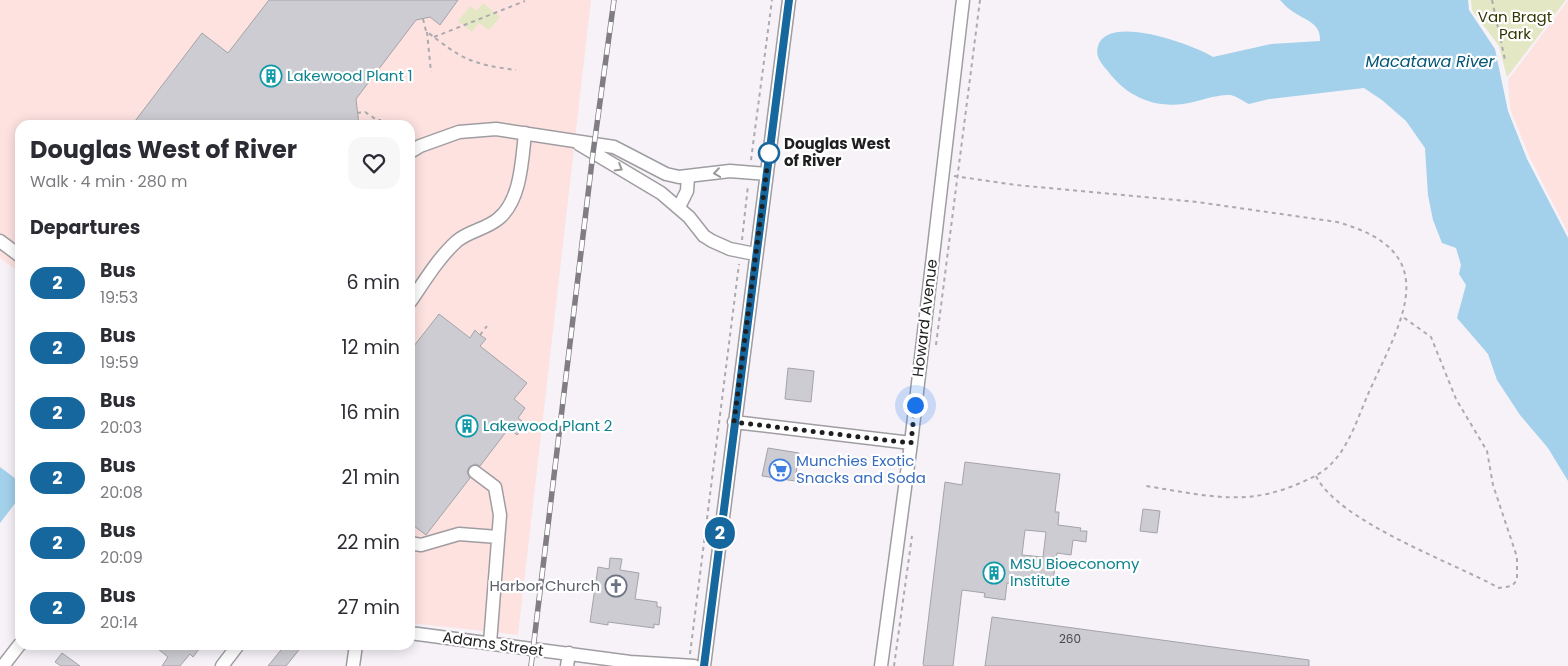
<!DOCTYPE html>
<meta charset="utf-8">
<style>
:root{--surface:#fff;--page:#f7f7f7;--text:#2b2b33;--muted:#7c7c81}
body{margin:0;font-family:Poppins,sans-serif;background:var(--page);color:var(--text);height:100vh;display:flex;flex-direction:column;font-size:19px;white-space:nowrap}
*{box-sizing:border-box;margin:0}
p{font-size:16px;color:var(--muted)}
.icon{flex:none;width:28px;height:28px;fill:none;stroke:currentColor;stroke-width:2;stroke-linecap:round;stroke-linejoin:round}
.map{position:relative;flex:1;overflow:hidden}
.sheet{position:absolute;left:15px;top:120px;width:400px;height:530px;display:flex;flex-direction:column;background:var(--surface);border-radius:15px;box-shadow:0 2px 12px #0003}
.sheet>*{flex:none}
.badge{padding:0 10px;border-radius:16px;font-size:18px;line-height:32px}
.you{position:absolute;width:25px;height:25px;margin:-12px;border:4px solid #fff;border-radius:50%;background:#1a73e8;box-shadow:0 0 0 8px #1a73e833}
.map>.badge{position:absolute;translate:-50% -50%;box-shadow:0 0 0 2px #fff}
h2{padding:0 15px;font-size:19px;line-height:45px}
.round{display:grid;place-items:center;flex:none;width:52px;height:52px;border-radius:15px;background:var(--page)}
.head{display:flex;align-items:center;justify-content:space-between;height:85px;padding:0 15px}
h1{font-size:24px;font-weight:700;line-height:38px}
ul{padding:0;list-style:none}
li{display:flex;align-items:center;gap:15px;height:65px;padding:0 15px}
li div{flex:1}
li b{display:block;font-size:19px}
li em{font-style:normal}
li .badge{min-width:55px;font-weight:700;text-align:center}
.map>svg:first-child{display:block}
.industrial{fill:#fde2e0}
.green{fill:#e3e7c3}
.water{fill:#a3d0ea}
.building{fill:#ccccd2;stroke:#a4a3a9;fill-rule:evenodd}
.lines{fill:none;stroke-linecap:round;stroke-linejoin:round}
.minor-casing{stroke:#a09da2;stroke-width:15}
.path{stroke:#adaaaf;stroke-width:2;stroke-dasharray:4 4;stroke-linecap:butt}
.minor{stroke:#fff;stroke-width:12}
.rail-casing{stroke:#807e82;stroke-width:5.5}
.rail{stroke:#fff;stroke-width:4;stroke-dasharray:11;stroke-linecap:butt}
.oneway{stroke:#9a9a9b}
.line-casing{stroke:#fff;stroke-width:11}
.line{stroke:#16679e;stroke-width:8}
.walk{stroke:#1f1e20;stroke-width:5;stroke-dasharray:0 9}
.stop-dot{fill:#fff;stroke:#16679e;stroke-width:2.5}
.labels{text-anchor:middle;stroke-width:4.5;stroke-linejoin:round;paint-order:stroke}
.number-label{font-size:12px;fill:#4a4a4c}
.park-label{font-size:15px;fill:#333500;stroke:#fff}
.culture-label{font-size:15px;fill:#0d838f;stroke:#fff;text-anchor:start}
.stop-label{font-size:15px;font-weight:bold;fill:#1f1e20;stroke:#fff;text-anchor:start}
.street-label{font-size:15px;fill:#1f1e20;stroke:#fff}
.shop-label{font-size:15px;fill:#366cbe;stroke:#fff;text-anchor:start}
.worship-label{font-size:15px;fill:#5b616d;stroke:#fff;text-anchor:end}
.water-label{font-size:16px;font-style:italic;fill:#005476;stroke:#fff}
</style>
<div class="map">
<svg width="1568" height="666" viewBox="0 0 1568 666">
<rect width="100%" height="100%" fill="#f6f2f8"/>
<path class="industrial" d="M 0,0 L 591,0 L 518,635 L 410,623 L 410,125 L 20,125 L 20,273 L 0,258 Z
M 1568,0 L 1568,233 L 1530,158 L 1510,109 L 1508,80 Z"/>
<path class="green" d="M 1471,0 L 1566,0 L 1507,77 L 1499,46 L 1472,10 Z
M 483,3 L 500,17 L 489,30 L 479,23 L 472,32 L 458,21 L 470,6 L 477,11 Z"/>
<path class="water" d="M 1280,0 L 1468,0 L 1469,10 L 1495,49 L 1508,111 L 1527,159 L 1568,238 L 1568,481 L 1548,448 L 1520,415 L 1497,380 L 1488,354 L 1457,318 L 1466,285 L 1459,274 L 1461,265 L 1456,248 L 1442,243 L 1433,220 L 1428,195 L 1425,148 L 1406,121 L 1382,100 L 1364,88 L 1269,99 L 1249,104 C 1243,101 1234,94 1228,95 C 1213,95 1198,102 1183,104 C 1152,108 1125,95 1107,70 C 1101,63 1095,56 1098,46 C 1108,13 1194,45 1213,57 L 1271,44 L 1320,41 C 1321,22 1304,20 1292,11 C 1287,8 1284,4 1280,0 Z
M 0,467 L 20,482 L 20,497 L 0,523 Z"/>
<path class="building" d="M 269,0 L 458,0 L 440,25 L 430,17 L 416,20 L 356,99 L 359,125 L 132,125 L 202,33 L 228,53 Z
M 439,314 L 470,338 L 475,330 L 480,335 L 486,339 L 480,346 L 527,383 L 514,399 L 525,408 L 518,418 L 526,424 L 517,435 L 509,428 L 480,466 L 475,464 L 469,467 L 467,472 L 470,478 L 426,535 L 410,523 L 410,351 Z
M 788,368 L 814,371 L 811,402 L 785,399 Z
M 768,448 L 799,453 L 795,481 L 762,476 Z
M 965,462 L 1060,474 L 1055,512 L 1059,512 L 1058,525 L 1081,528 L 1080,531 L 1087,531 L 1086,542 L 1073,540 L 1071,555 L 1057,553 L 1052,588 L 1007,583 L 1005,600 L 984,597 L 985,593 L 962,590 L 953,666 L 924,666 L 923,664 L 945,482 L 962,485 ZM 1025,530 L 1046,532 L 1043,557 L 1022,555 Z
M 1143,509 L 1160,511 L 1157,533 L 1140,531 Z
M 610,558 L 622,559 L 620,570 L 639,573 L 635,599 L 657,602 L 657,607 L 661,607 L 659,625 L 654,624 L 654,628 L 608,622 L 608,625 L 590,622 L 598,567 L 609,569 Z
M 992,617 L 1309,660 L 1309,666 L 985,666 Z
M 153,645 L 202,645 L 193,657 L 190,654 L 180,666 L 162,666 L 168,657 Z
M 285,645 L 303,645 L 286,666 L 268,666 Z
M 62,653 L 80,666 L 61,666 L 55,662 Z"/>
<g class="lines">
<g class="minor-casing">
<path id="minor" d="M 579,144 L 661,193 L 689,217 L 704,236 L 712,241 L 730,249 L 755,254
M 410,152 L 420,146 L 459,132 L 496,129 L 614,147 L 666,174 L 679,177 L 730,171 L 766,174
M 679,207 L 687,191 L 688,177
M 0,241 L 20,256
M 410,302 C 424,282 438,258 457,241 C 469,231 486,229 498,219 C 521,201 522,160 525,133
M 734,422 L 911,443
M 475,472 L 495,487 L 500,515 L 490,643
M 410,543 L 421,545 L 459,534 L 498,537
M 410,633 L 630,662 L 694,666
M 3,666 L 20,644
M 222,666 L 238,645
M 353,666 L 356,645
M 567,666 L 569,653
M 704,666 L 789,0
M 881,666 L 911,443 L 963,0"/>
</g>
<path class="path" d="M 1492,0 L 1505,60
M 423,19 L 426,31 C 462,59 470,64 516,70
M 427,32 L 431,72
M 434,37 L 525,1
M 357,113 L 365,112 L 377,120 L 381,120
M 751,160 L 772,0
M 954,176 L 1016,185 L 1197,202 L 1337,222 C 1446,252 1402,319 1369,392 C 1356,421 1346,460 1315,476 C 1298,485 1274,494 1255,496 C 1222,501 1179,491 1146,486
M 742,240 L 748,185
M 480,335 L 487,326
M 936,345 L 980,0
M 1316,476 C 1339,522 1452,562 1499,588 L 1512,586 L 1517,580 L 1517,557 L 1493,485 L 1487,451 L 1456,399 L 1431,337 L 1403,317
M 690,654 L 739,264
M 894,666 L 912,536"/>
<use href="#minor" class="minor"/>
<g class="rail-casing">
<path id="rail" d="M 531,666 L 593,153 L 614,0"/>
</g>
<use href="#rail" class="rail"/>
</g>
<defs><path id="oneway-chevron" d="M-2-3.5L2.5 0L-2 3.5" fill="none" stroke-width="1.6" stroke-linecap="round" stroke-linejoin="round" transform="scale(1.25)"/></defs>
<g class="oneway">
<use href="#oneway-chevron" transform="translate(619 168) rotate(31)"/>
<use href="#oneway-chevron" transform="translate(717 173) rotate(172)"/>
</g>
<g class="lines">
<g class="line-casing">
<path id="line" d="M 704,666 L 789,0"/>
</g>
<use href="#line" class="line"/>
<path class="walk" d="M 769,153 L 734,422 L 911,443 L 915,405"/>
</g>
<defs>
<g id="building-ring" transform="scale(1.125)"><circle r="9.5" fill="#fff" stroke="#0f9aa8" stroke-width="1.5"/><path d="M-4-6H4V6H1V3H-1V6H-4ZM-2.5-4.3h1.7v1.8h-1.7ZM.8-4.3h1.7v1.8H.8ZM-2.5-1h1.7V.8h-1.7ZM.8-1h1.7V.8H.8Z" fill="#0f9aa8"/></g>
<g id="supermarket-ring" transform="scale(1.125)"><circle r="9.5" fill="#fff" stroke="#3f7fe0" stroke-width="1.5"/><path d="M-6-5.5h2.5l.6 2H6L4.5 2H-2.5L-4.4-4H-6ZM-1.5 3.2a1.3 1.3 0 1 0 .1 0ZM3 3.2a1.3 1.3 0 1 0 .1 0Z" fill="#3f7fe0"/></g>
<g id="church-ring" transform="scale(1.125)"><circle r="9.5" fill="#fff" stroke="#6b7280" stroke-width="1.5"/><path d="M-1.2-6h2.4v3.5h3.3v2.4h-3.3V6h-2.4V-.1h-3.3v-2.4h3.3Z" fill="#6b7280"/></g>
</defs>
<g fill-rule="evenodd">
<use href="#building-ring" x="271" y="76"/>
<use href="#building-ring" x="467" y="426"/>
<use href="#supermarket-ring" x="780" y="470"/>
<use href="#building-ring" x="994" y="573"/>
<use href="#church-ring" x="616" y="586"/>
</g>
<circle class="stop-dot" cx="769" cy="153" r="10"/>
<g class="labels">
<g class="number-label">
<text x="1070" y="643">260</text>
</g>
<g class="park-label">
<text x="1515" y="22">Van Bragt<tspan x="1515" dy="17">Park</tspan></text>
</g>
<g class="culture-label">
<text x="287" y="81">Lakewood Plant 1</text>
<text x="483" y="431">Lakewood Plant 2</text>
<text x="1010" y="569">MSU Bioeconomy<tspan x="1010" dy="17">Institute</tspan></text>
</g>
<g class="stop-label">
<text x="784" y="149">Douglas West<tspan x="784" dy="17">of River</tspan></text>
</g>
<g class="street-label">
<text transform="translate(925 318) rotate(-83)" y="5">Howard Avenue</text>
<text transform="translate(493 644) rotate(8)" y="5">Adams Street</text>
</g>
<g class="shop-label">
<text x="796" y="466">Munchies Exotic<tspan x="796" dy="17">Snacks and Soda</tspan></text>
</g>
<g class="worship-label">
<text x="600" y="591">Harbor Church</text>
</g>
<g class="water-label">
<text x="1430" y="67">Macatawa River</text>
</g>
</g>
</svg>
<div class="you" style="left:915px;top:405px"></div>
<b class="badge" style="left:720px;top:533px;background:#16679e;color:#fff">2</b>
<section class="sheet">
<div class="head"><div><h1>Douglas West of River</h1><p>Walk · 4 min · 280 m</p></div><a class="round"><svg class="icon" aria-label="heart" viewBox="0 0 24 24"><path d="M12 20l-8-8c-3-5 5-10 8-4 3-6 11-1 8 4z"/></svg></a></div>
<h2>Departures</h2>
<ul>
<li><span class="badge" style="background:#16679e;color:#fff">2</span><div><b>Bus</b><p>19:53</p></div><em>6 min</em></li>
<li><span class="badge" style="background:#16679e;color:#fff">2</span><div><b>Bus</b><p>19:59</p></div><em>12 min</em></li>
<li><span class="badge" style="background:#16679e;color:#fff">2</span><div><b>Bus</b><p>20:03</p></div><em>16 min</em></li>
<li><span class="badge" style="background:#16679e;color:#fff">2</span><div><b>Bus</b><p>20:08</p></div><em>21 min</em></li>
<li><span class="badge" style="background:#16679e;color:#fff">2</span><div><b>Bus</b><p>20:09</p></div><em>22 min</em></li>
<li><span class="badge" style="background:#16679e;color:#fff">2</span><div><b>Bus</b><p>20:14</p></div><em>27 min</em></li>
</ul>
</section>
</div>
